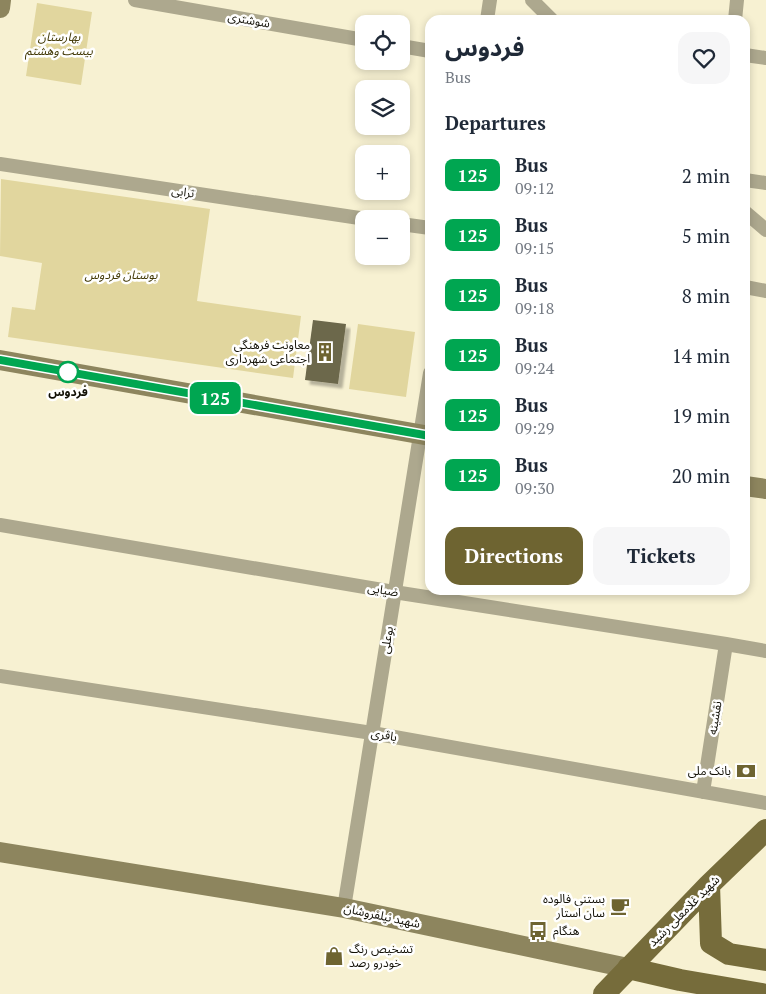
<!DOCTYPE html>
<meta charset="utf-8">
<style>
:root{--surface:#fff;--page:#f6f6f7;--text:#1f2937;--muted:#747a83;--accent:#6e6431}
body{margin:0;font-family:"PT Serif","Noto Sans Arabic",serif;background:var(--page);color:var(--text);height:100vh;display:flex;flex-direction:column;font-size:19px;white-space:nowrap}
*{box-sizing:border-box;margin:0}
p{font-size:16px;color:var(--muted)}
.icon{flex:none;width:28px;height:28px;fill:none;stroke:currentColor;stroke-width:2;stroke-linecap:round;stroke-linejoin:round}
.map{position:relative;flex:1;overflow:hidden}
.drawer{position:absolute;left:425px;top:15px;width:325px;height:580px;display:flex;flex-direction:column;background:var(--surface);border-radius:15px;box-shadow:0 2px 8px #0003}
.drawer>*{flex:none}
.badge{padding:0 10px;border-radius:8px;font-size:18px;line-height:32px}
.fabs{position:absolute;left:355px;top:15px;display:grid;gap:10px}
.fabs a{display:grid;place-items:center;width:55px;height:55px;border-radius:10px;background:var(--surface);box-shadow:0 2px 8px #0003;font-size:25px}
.map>.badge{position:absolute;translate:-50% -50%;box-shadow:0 0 0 2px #fff}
h2{padding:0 20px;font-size:19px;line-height:45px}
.round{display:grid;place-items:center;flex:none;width:52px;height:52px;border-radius:15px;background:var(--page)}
.head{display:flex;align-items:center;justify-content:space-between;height:85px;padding:0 20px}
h1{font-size:24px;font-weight:700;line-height:38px}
.action{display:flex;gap:10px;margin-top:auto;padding:10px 20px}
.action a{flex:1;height:58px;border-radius:15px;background:var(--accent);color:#fff;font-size:20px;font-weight:700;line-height:58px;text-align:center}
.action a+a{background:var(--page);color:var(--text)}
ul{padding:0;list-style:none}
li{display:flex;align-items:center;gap:15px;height:60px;padding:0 20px}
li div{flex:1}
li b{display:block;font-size:19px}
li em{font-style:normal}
li .badge{min-width:55px;font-weight:700;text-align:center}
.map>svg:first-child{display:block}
.green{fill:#e1d69e}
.building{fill:#6c674c;filter:url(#shadow)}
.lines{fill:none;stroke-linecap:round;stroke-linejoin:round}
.street{stroke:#ada88e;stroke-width:14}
.secondary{stroke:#8d855e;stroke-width:20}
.primary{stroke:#766c3b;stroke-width:22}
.line-casing{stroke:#fff;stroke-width:11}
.line{stroke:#00a651;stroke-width:8}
.stop-dot{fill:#fff;stroke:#00a651;stroke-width:2.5}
.labels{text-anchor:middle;stroke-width:5;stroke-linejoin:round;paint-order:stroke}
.street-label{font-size:12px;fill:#121006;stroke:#fff}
.park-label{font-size:12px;font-style:italic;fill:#423906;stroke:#fff}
.poi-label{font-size:12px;fill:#121006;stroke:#fff;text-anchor:end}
.stop-label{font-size:12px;font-weight:bold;fill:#121006;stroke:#fff}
</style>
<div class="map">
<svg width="766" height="994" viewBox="0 0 766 994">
<defs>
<filter id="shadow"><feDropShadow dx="4.5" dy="4.5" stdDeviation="1" flood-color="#0004"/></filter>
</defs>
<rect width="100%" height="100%" fill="#f7f1d2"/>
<path class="green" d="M 37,3 L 92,12 L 81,85 L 26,76 Z
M 1,179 L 210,209 L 197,301 L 301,316 L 293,378 L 8,337 L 12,307 L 35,310 L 42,263 L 0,256 Z
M 358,324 L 415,332 L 406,397 L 349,389 Z"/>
<path class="building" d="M 313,320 L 346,324 L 338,384 L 305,380 Z"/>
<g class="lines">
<path class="street" d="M 135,0 L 364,40
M 532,0 L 552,20
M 487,20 L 490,0
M 735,20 L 737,0
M 401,46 L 430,51
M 745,55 L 766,58
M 0,164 L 366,219
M 745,180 L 766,183
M 745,212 L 766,230
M 401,224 L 430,228
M 745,287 L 766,291
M 0,525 L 394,592 L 726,644 L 766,651
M 0,676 L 372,733 L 766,803
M 703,792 L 726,644
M 344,908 L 430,373"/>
<path class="secondary" d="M 0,8 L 1,0
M 0,360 L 430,436
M 745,486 L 766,489
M 0,852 L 344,908 L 628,968"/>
<path class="primary" d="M 709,885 L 711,943 L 729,954 L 766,960
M 628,968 L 680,980 L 762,994
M 604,994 L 709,885 L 766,830"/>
</g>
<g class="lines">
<g class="line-casing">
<path id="line" d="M 0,360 L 430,436"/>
</g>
<use href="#line" class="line"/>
</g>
<defs>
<g id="building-bare" transform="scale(1.5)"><path d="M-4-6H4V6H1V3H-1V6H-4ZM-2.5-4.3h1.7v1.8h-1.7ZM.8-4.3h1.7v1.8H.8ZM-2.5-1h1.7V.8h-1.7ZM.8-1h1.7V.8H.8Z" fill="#6e6431" stroke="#fff" stroke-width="2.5" paint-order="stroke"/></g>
<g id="bank-bare" transform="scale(1.5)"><path d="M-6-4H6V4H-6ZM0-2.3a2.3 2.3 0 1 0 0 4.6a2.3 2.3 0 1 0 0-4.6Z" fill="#6e6431" stroke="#fff" stroke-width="2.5" paint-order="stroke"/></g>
<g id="cafe-bare" transform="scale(1.5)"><path d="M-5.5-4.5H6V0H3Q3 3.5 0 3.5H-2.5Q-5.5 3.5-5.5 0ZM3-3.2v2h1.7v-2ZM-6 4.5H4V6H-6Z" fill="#6e6431" stroke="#fff" stroke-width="2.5" paint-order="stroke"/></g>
<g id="bus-bare" transform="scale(1.5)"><path d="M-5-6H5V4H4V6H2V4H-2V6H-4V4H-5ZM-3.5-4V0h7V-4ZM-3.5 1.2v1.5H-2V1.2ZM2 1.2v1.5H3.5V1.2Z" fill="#6e6431" stroke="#fff" stroke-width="2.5" paint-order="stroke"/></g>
<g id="shop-bare" transform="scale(1.5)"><path d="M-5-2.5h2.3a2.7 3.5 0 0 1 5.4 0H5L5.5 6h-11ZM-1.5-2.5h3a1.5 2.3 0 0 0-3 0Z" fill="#6e6431" stroke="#fff" stroke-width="2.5" paint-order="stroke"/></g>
</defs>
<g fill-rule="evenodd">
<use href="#building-bare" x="325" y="352"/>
<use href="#bank-bare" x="746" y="771"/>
<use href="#cafe-bare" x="620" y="906"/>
<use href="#bus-bare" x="538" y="931"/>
<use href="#shop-bare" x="334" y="956"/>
</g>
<circle class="stop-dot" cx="68" cy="372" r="10"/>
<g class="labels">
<g class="street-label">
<text transform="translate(249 20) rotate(10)" y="4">شوشتری</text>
<text transform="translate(183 192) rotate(8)" y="4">ترابی</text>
<text transform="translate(383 590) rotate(9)" y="4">ضیایی</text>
<text transform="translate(387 640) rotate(-81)" y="4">بوعلی</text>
<text transform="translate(715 718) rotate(-81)" y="4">نقشینه</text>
<text transform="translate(384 735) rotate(10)" y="4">باقری</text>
<text transform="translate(684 911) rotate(-45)" y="4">شهید غلامعلی رشید</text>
<text transform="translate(382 916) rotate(12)" y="4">شهید نیلفروشان</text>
</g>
<g class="park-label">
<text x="59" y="41">بهارستان<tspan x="59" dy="14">بیست وهشتم</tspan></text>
<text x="121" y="279">بوستان فردوس</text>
</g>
<g class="poi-label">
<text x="310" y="349">معاونت فرهنگی<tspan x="310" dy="14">اجتماعی شهرداری</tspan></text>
<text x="731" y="775">بانک ملی</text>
<text x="605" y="903">بستنی فالوده<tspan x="605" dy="14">سان استار</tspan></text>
<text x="553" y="935" text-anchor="start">هنگام</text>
<text x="349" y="953" text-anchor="start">تشخیص رنگ<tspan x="349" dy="14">خودرو رصد</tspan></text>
</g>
<g class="stop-label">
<text x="68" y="396">فردوس</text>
</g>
</g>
</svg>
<div class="fabs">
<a><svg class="icon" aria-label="locate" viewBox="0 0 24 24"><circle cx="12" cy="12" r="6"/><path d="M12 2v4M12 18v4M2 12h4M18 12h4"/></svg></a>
<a><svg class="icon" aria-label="layers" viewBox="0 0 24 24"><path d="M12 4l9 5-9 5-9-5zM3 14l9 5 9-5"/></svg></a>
<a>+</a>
<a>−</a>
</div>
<b class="badge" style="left:215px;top:398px;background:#00a651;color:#fff">125</b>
<section class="drawer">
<div class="head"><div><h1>فردوس</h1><p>Bus</p></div><a class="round"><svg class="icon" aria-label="heart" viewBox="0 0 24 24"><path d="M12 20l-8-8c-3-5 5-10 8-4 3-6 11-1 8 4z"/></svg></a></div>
<h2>Departures</h2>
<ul>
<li><span class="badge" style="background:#00a651;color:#fff">125</span><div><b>Bus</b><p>09:12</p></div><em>2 min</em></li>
<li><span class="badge" style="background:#00a651;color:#fff">125</span><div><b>Bus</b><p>09:15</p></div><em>5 min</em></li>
<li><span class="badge" style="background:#00a651;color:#fff">125</span><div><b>Bus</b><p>09:18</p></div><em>8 min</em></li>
<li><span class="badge" style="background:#00a651;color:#fff">125</span><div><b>Bus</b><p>09:24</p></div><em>14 min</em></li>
<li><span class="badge" style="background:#00a651;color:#fff">125</span><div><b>Bus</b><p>09:29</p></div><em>19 min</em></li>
<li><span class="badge" style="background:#00a651;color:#fff">125</span><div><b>Bus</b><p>09:30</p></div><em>20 min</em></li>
</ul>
<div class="action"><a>Directions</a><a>Tickets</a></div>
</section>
</div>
